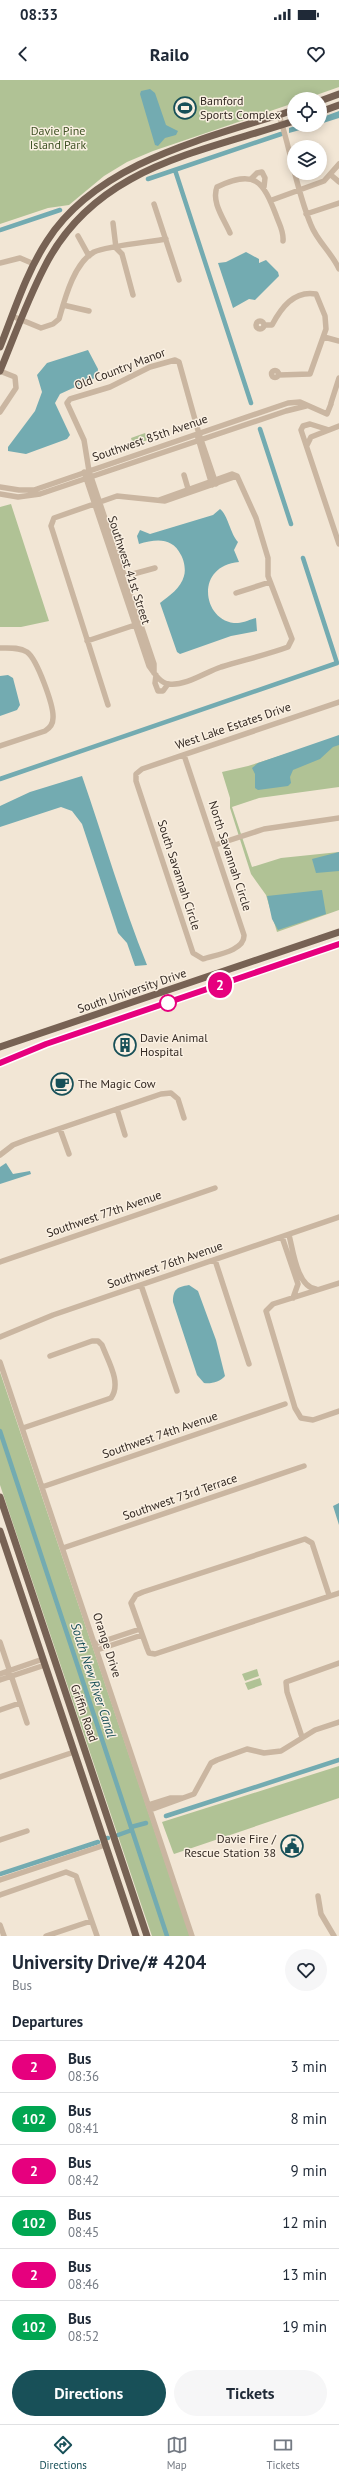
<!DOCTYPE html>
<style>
:root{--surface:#fff;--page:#f6f6f7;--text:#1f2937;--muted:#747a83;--line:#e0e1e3;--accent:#185058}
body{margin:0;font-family:"PT Sans",sans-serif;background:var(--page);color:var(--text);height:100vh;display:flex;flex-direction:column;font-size:15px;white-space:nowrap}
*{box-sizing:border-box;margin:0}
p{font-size:13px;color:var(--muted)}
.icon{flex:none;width:22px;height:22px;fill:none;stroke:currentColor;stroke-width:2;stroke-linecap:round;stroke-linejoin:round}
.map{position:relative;height:1856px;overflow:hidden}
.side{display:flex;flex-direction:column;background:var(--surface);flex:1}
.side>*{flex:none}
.badge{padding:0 8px;border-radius:13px;font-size:14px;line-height:26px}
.controls{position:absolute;left:287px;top:12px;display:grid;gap:8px}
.controls a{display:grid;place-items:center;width:40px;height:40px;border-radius:50%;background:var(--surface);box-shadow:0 2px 10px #0003;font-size:20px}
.map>.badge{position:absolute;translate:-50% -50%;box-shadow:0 0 0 2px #fff}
h2{padding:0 12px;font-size:15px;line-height:36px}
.round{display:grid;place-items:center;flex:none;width:42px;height:42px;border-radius:21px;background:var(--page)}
.summary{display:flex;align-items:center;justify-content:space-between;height:68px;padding:0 12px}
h1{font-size:19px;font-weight:700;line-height:30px}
.button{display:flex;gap:8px;margin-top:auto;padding:8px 12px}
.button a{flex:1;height:46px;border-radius:24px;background:var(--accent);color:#fff;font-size:16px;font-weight:700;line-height:46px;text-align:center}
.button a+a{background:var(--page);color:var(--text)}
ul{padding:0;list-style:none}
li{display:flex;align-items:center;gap:12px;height:52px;padding:0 12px;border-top:1px solid var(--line)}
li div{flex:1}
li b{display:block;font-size:15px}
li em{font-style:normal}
li .badge{min-width:44px;font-weight:700;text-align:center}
.status{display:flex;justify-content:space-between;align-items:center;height:28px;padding:0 20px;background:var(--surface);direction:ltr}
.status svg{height:11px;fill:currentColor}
header{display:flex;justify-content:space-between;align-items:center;height:52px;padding:0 12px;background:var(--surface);font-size:18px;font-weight:700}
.tabs{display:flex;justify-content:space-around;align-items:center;height:56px;border-top:1px solid var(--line);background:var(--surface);font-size:11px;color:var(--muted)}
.tabs a{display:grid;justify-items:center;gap:2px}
.tabs .current{color:var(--accent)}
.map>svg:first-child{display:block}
.green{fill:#b0c295}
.water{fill:#73abb1}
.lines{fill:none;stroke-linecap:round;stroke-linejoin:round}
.canal{stroke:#73abb1;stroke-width:4.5}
.minor{stroke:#cab6a1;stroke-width:5.5}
.major{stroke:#776254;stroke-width:7}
.line-casing{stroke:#fff;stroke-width:9}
.line{stroke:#e6007e;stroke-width:6}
.stop-dot{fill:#fff;stroke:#e6007e;stroke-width:2}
.labels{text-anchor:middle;stroke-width:3;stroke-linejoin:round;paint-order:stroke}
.poi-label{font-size:12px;fill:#342a24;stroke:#faf0e2;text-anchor:start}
.park-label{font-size:12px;fill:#415427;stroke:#faf0e2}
.street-label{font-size:12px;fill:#342a24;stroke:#faf0e2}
.water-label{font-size:13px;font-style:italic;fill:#185058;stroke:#faf0e2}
</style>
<div class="status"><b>08:33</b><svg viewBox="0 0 49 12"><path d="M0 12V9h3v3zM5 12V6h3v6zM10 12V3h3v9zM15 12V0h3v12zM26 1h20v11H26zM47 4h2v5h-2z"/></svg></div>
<header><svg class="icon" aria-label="back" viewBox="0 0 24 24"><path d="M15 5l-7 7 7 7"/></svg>Railo<svg class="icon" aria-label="heart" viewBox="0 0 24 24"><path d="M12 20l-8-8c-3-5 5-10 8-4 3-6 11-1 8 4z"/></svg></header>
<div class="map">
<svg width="339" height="1856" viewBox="0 0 339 1856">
<rect width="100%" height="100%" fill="#f2e6d5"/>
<path class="green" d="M 0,0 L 339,0 L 339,7 L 305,19 L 294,19 L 294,23 L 153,71 L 127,82 L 104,96 L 69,125 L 48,128 L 0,144 Z
M 145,353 L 148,360 L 133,365 L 131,358 Z
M 11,424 L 49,541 L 21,547 L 0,547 L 0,427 Z
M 339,657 L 339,707 L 259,718 L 232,727 L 252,787 L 281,778 L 339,772 L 339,830 L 277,852 L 266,815 L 251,794 L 230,728 L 230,718 L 222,692 L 248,686 Z
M 0,1292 L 190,1856 L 152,1856 L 143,1830 L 0,1405 Z
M 257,1589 L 259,1596 L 245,1601 L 242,1594 Z
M 260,1598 L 262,1605 L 248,1610 L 245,1603 Z
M 339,1686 L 339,1718 L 174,1774 L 173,1772 L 162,1742 Z"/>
<path class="water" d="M 150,9 L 155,13 L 166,45 L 178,51 L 176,55 L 165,58 L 158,66 L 155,65 L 140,14 L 141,11 Z
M 339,31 L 339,38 L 320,44 L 320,38 Z
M 298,45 L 318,45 L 289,53 L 289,48 Z
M 246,172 L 259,179 L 259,183 L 266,180 L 278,192 L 279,196 L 255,220 L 249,219 L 233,228 L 218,183 L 226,182 Z
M 88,270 L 98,289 L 97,297 L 60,314 L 55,323 L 70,355 L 67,359 L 26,374 L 8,371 L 8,367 L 35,331 L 42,312 L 37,295 L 47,283 Z
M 220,429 C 228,435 230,453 238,462 L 234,470 L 239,482 C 193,486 203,544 238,543 C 243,543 251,539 256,538 L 257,551 L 231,556 L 180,574 L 177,572 L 160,523 C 169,516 181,508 184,496 C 186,490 184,480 181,475 C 172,457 156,459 139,464 L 137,456 L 140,450 L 150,454 L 213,435 Z
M 8,595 L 13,598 L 20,625 L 17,630 L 0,636 L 0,596 Z
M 339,655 L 339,665 L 333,667 L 320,679 L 293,690 L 290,697 L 291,703 L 288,706 L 258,710 L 255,708 L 255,694 L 252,688 L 258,683 Z
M 82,696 C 104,759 122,823 147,885 L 135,886 L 127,863 L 118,853 L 82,744 L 72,731 L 61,727 L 0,747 L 0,726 L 30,712 Z
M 339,772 L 339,791 L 316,793 L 312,779 Z
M 322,810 L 326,834 L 278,850 L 272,839 L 267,816 Z
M 6,1083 L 13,1094 L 30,1091 L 31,1094 L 0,1104 L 0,1087 Z
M 189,1205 L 198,1211 L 216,1260 L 225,1296 C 220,1302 211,1304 204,1303 L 197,1295 L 173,1222 C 173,1209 177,1207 189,1205 Z
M 339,1423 L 339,1445 L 333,1426 Z"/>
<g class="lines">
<path class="canal" d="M 175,90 L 251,323
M 148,99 L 281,54
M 0,150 L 60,130
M 260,349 L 291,444
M 0,699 L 337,583 L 303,478
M 0,1351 L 167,1856
M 166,1736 L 339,1680
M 131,1747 L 146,1743
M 118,1755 L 132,1750
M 107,1758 L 108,1758
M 0,1794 L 98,1762"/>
<path class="minor" d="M 279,35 C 291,71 296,109 311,145 C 317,161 332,173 339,189
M 331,95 L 339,102
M 251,99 L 257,93 L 262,92 L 265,98 L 264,107
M 272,120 L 324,101 L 339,84
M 154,124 L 179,200
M 306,134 L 339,123
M 113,143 L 116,168 L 122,174 L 133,215
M 230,153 C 224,139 211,122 217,107 C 255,89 263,101 276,135 C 279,144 284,151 283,161
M 78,156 L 89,176
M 0,183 L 20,178 L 34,184
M 63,225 L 89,231
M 12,236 L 41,248 L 53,244 L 59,239 C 65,218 74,183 94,172 C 107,166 149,162 166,159
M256 245a4 4 0 1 1 8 0a4 4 0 1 1-8 0Z
M 264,245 L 272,245 C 281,228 294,210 316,214 L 325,236 L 326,249 L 310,294 L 279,295
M 324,257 L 339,261
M271.5 294a3.5 3.5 0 1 1 7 0a3.5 3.5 0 1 1-7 0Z
M 0,291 L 15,297 L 16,308 L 0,332
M 331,323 L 339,298
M 329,350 L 310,344 L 303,346 L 301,350 L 339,464
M 198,358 L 212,405
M 307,365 L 311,357 L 339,346
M 84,392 L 149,586 C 154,593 160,603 169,604 C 186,606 206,592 221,587 C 244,580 266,575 288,567 L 292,559 L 268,496 L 268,478 L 256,438 L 237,396
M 184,395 L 189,412
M 0,407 L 19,410 L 34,410 L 288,323 L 300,322 L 327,334 L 331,324
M 0,414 L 18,417 L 40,414 L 286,331 L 306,326
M 159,420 L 232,394 L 237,396
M 122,497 L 155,488
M 236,513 L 270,502
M 87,561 L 138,544
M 0,568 C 9,568 19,567 27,572 C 37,579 54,626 53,638 C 53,644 50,648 45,651 L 0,666
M 154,593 L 154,584 L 89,391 L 84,360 L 67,323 L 70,319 L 110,307 L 150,287 L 175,280 L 179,282 L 199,354 L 216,404
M 156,595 L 155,603 L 158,611 L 163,611 L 168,604
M 108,625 L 51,446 L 54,438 L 117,416 L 165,421 L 237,396
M 184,675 L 244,855 C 245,871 215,875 203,879 L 193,873 L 136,701 L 136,694 L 142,689 L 339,622
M 215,765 L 264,749 L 339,738
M 117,1029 L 125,1055
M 60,1049 L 69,1074
M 0,1075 L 13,1065 L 26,1060 L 161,1014 L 171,1013 L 178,1019 L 184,1038
M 289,1155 C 293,1170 297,1207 316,1209
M 282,1157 L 298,1204 L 293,1218
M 215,1180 L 249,1284
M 0,1182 L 215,1108
M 339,1203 L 273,1224 L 266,1231 L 295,1328 L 301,1338 L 313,1340 L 339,1331
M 141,1205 L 177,1311
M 0,1257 L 53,1235 L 339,1137
M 0,1282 L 192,1856
M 23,1348 L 111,1318 C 122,1303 108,1281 102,1265 L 98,1261 L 92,1261 L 50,1276
M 42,1407 L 285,1324
M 63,1468 L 304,1386
M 329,1515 L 312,1463 L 305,1459 L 143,1512 L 136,1515 L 131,1523 L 147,1568 L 149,1573 L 155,1574 L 339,1513
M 0,1562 L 27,1643
M 95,1564 L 140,1549
M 97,1570 L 142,1555
M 0,1594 L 43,1579
M 0,1600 L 45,1585
M 0,1630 L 20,1623
M 302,1657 L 287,1612 L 286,1602 L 339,1583
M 0,1697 L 74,1672
M 148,1725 L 170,1718 L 183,1718
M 150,1730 L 194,1714 L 211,1683 L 217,1680 L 247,1669 L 264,1673 L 281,1671 L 315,1650 L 339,1642
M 0,1760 L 27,1751
M 0,1800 L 105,1765
M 0,1815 L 66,1792 L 76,1796 L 97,1856
M 318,1816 L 321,1834 L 334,1856
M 0,1845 L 4,1856
M 46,1856 L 91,1841"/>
<path class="major" d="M 320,21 L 339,14
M 320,32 L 339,25
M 0,267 C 14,232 26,193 47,161 C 98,81 209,58 294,30
M 0,291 C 14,257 27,221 44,188 C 94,87 198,73 294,41
M 0,967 L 339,852
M 0,983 L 46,964 L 339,864
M 0,1417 L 147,1856
M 0,1451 L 136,1856"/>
</g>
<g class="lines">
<g class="line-casing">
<path id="line" d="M 0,983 L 46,964 L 339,864"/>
</g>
<use href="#line" class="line"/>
</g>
<defs>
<g id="stadium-ring" transform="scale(1.15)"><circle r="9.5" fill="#faf0e2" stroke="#185058" stroke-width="1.5"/><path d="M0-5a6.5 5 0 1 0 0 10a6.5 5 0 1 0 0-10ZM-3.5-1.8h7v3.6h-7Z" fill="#185058"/></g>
<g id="building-ring" transform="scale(1.15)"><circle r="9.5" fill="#faf0e2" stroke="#185058" stroke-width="1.5"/><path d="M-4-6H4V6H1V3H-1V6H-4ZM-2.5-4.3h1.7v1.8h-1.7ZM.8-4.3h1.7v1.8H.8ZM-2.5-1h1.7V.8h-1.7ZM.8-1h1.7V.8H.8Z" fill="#185058"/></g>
<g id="cafe-ring" transform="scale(1.15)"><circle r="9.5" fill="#faf0e2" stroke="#185058" stroke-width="1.5"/><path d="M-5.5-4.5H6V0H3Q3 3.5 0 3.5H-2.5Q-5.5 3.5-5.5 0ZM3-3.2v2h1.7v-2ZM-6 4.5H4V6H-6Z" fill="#185058"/></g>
<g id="civic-ring" transform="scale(1.15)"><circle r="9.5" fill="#faf0e2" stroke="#185058" stroke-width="1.5"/><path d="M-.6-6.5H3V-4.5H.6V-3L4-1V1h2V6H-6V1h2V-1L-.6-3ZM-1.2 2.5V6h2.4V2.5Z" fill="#185058"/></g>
</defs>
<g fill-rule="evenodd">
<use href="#stadium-ring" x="185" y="28"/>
<use href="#building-ring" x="125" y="965"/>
<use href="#cafe-ring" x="62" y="1004"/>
<use href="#civic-ring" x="292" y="1766"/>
</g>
<circle class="stop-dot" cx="168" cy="923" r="8"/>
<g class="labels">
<g class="poi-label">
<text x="200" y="25">Bamford<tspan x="200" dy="14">Sports Complex</tspan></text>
<text x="140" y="962">Davie Animal<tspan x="140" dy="14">Hospital</tspan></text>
<text x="78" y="1008">The Magic Cow</text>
<text x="276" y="1763" text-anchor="end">Davie Fire /<tspan x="276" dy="14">Rescue Station 38</tspan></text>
</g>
<g class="park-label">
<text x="58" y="55">Davie Pine<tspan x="58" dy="14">Island Park</tspan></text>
</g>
<g class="street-label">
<text transform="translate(120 289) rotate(-21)" y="4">Old Country Manor</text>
<text transform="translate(150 358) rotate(-19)" y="4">Southwest 85th Avenue</text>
<text transform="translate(129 490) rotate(72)" y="4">Southwest 41st Street</text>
<text transform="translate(233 646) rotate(-19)" y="4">West Lake Estates Drive</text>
<text transform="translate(230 776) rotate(72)" y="4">North Savannah Circle</text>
<text transform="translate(179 795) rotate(72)" y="4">South Savannah Circle</text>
<text transform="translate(132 911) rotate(-19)" y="4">South University Drive</text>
<text transform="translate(104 1134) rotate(-19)" y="4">Southwest 77th Avenue</text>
<text transform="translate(165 1185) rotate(-19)" y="4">Southwest 76th Avenue</text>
<text transform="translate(160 1355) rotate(-19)" y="4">Southwest 74th Avenue</text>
<text transform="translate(180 1417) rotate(-19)" y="4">Southwest 73rd Terrace</text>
<text transform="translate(107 1565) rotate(72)" y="4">Orange Drive</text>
<text transform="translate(84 1633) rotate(71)" y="4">Griffin Road</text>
</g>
<g class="water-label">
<text transform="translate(94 1600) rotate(72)" y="5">South New River Canal</text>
</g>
</g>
</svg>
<div class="controls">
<a><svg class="icon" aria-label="locate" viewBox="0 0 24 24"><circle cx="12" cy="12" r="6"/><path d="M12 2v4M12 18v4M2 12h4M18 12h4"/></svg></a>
<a><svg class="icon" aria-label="layers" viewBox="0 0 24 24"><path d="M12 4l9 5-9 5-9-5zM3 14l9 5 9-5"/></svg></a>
</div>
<b class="badge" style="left:220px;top:905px;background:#e6007e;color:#fff">2</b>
</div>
<section class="side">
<div class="summary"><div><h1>University Drive/# 4204</h1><p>Bus</p></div><a class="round"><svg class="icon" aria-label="heart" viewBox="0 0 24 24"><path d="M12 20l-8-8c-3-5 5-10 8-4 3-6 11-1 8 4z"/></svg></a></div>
<h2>Departures</h2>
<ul>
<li><span class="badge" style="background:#e6007e;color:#fff">2</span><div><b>Bus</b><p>08:36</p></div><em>3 min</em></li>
<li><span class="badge" style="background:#00a651;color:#fff">102</span><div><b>Bus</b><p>08:41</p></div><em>8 min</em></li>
<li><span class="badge" style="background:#e6007e;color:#fff">2</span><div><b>Bus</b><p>08:42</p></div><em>9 min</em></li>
<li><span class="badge" style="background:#00a651;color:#fff">102</span><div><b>Bus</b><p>08:45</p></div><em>12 min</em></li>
<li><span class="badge" style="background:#e6007e;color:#fff">2</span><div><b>Bus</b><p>08:46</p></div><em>13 min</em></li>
<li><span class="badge" style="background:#00a651;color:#fff">102</span><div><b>Bus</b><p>08:52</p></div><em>19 min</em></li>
</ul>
<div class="button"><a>Directions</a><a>Tickets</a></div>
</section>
<nav class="tabs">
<a class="current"><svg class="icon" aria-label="directions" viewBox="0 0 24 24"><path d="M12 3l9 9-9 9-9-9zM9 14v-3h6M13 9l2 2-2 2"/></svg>Directions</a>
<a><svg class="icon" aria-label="map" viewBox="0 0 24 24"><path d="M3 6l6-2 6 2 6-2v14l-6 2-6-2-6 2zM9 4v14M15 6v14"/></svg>Map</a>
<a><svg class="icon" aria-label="tickets" viewBox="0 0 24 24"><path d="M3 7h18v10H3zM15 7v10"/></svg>Tickets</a>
</nav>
